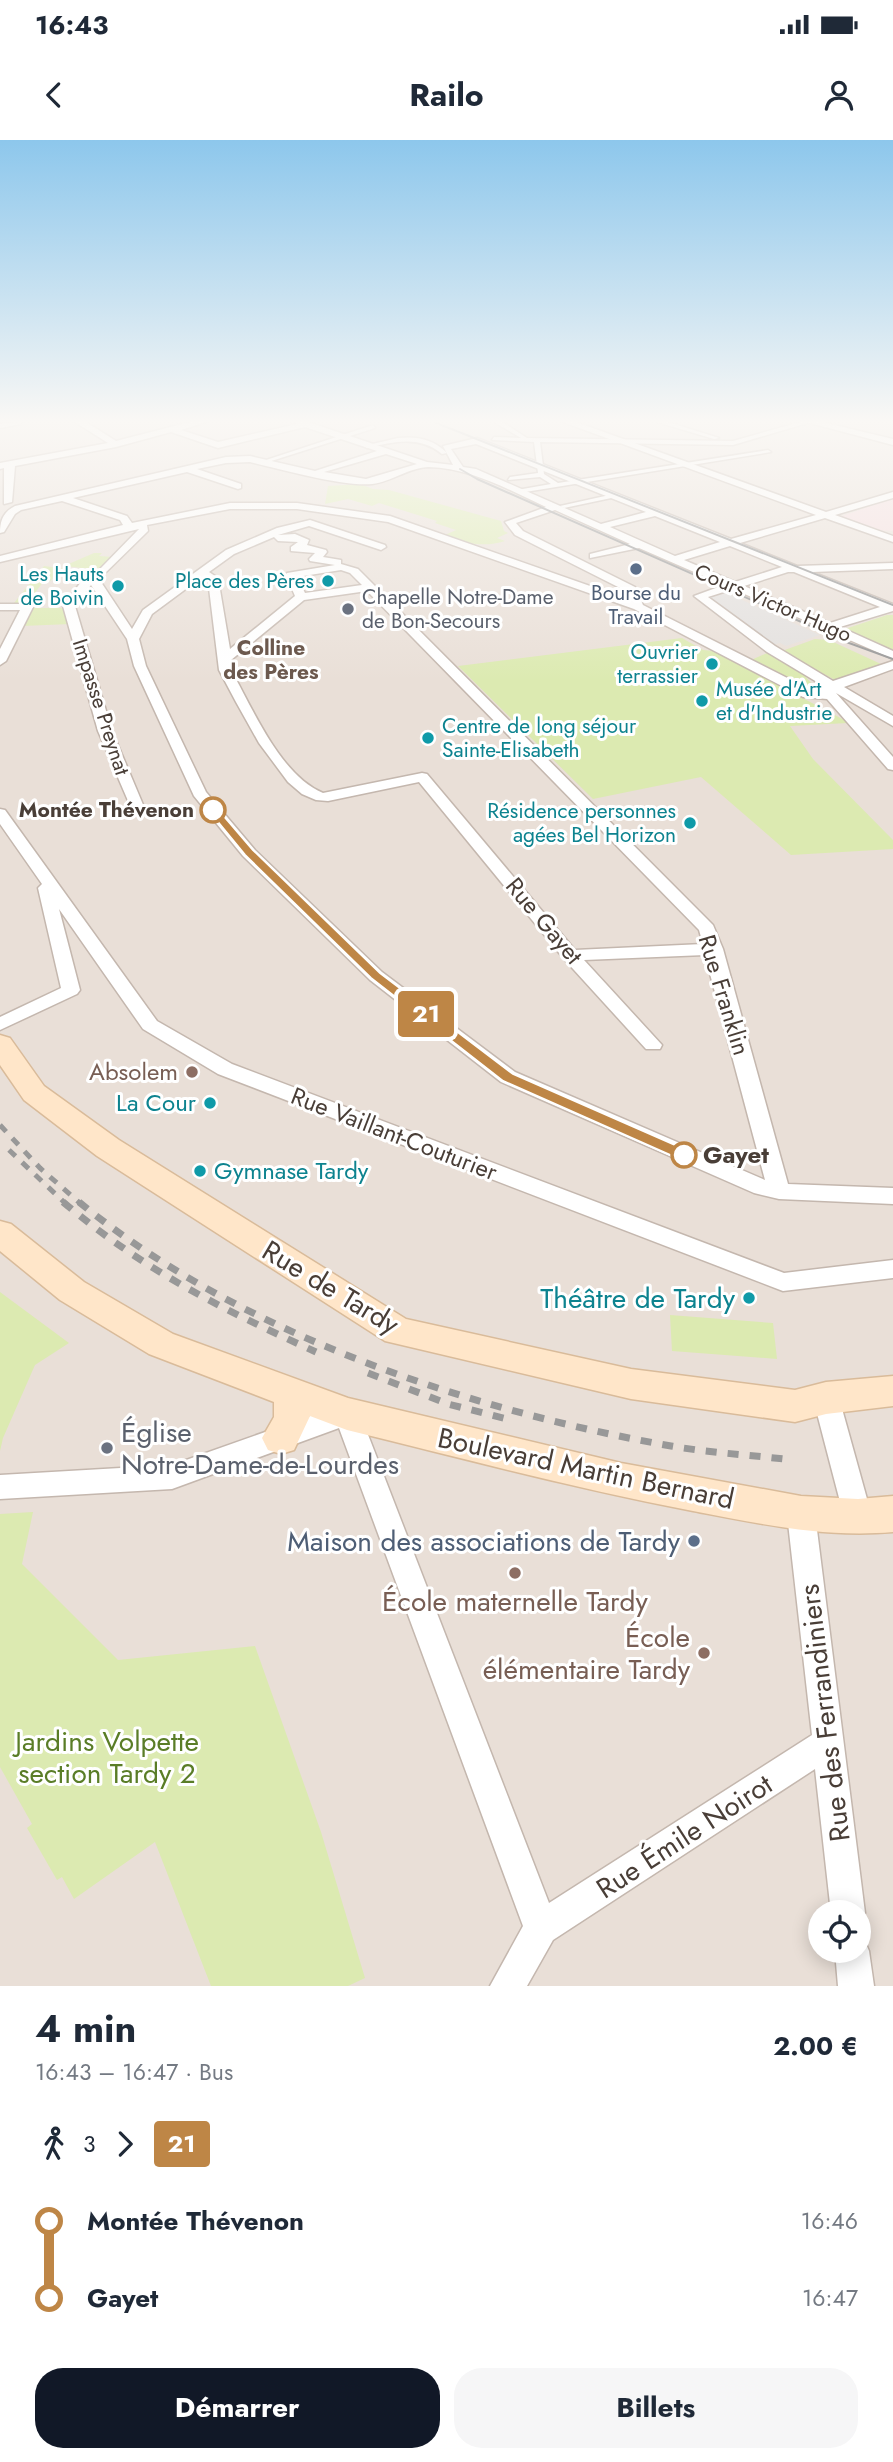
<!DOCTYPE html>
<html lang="fr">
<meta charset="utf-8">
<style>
:root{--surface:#fff;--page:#f6f6f7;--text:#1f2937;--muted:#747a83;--accent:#111827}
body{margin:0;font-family:Jost,sans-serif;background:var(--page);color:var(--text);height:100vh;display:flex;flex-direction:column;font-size:26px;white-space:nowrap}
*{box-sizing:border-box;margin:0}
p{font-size:23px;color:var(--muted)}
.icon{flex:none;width:38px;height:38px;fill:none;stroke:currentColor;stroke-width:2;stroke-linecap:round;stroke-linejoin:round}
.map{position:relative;height:1846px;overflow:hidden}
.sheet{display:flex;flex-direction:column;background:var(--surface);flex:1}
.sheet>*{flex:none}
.badge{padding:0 14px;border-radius:5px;font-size:24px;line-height:46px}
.tools{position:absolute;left:808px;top:1760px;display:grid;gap:14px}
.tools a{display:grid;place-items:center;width:63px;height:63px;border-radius:50%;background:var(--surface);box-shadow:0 4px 18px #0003;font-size:35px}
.map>.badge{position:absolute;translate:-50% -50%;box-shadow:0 0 0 4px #fff}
.legs{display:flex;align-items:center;gap:10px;height:77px;padding:0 35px;font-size:23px}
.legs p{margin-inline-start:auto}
.head{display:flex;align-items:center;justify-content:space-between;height:119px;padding:0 35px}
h1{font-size:38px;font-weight:700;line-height:52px}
.primary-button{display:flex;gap:14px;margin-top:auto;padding:14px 35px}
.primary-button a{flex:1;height:80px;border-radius:28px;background:var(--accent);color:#fff;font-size:28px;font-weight:700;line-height:80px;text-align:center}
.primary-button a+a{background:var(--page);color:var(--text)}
ul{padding:0 35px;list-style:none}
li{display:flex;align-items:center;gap:24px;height:77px;font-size:26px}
li i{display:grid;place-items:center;width:10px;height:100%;margin:0 9px;background:currentColor}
li i::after{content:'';width:18px;height:18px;margin:-9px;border:5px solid;border-radius:50%;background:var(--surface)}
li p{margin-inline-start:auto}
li:first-child i{background:linear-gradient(#0000 50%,currentColor 0)}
li:last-child i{background:linear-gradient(currentColor 50%,#0000 0)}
.status{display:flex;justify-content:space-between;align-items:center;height:49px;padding:0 35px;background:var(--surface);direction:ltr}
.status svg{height:19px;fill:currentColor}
header{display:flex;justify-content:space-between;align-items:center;height:91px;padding:0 35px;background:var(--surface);font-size:32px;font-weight:700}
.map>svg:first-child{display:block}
.residential{fill:#e9dfd7;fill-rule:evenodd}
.medical{fill:#f5dcde}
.green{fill:#dceab1}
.parking{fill:#e3e0de}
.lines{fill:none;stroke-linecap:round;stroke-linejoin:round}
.pedestrian-casing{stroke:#c4b7ae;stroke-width:3}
.minor-casing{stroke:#c4b7ae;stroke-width:3}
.secondary-casing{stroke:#d9bb9a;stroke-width:3}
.pedestrian{fill:#fff;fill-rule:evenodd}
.minor{fill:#fff;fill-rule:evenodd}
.secondary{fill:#ffe6c9;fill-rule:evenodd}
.tram{stroke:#989898;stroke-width:2}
.rail-far1{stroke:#989898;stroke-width:5;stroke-dasharray:9 9;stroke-linecap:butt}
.rail{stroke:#989898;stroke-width:7;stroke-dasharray:11 11;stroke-linecap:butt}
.line-1{fill:#be8646;stroke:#fff;stroke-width:2}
.service-dot{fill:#5c6f8a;stroke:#fff;stroke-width:2.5}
.culture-dot{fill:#0f9aa8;stroke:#fff;stroke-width:2.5}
.worship-dot{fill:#6b7280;stroke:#fff;stroke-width:2.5}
.stop-1-dot{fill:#fff;stroke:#be8646;stroke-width:3.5}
.education-dot{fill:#8d6e63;stroke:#fff;stroke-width:2.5}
.labels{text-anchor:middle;stroke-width:6;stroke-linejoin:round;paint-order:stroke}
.far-culture-label{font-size:21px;fill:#0d838f;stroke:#fff;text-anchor:end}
.far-service-label{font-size:21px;fill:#4e5e75;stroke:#fff}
.far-worship-label{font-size:21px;fill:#5b616d;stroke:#fff;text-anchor:start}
.far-street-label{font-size:21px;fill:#493e37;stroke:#fff}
.far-neighbourhood-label{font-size:21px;font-weight:bold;fill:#6c594e;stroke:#fff}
.far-stop-label{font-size:21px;font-weight:bold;fill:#493e37;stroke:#fff;text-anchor:end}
.street-label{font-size:24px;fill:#493e37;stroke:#fff}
.education-label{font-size:24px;fill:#785e54;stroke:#fff;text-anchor:end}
.culture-label{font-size:24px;fill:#0d838f;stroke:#fff;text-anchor:end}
.stop-label{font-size:24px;font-weight:bold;fill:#493e37;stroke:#fff;text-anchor:start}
.near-street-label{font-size:28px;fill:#493e37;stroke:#fff}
.near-culture-label{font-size:28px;fill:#0d838f;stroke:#fff;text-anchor:end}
.near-worship-label{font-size:28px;fill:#5b616d;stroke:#fff;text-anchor:start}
.near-service-label{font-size:28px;fill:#4e5e75;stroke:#fff;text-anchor:end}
.near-education-label{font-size:28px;fill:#785e54;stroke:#fff}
.near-park-label{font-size:28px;fill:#5a7d27;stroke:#fff}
</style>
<div class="status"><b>16:43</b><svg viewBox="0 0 49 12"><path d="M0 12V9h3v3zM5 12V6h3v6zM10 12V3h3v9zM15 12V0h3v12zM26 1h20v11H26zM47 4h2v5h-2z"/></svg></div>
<header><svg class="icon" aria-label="back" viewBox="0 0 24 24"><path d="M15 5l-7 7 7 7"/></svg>Railo<svg class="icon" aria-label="person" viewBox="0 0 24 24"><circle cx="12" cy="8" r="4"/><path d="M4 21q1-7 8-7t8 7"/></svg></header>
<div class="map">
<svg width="893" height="1846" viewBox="0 0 893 1846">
<rect width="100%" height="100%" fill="#f5efe9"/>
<path class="residential" d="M 0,282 L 893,282 L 893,1846 L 0,1846 ZM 821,1773 L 859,1773 L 859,1811 L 821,1811 Z"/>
<path class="medical" d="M 893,358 L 893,391 L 878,390 L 840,377 Z"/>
<path class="green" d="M 360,344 L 373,349 L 389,350 L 501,381 L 504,391 L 508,393 L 497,398 L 505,401 C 484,408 464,403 443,396 L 456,390 L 435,383 L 437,381 L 379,363 L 372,366 L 348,359 L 325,364 L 328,346 Z
M 94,413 L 102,413 L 99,416 L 113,417 L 100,430 L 64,426 Z
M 44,426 L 66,429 L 50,441 L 44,441 L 27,463 L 14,463 Z
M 31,468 L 66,468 L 71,484 L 22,486 Z
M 887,475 L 893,475 L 893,510 L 845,489 Z
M 682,498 L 703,510 L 714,511 L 846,581 L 848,583 L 790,586 L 813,619 L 893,700 L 893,709 L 791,715 L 701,637 L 593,659 L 458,526 Z
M 815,499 L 829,500 L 881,524 L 835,540 L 782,511 Z
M 767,513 L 804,535 L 813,545 L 813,549 L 804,548 L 777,532 L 749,521 Z
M 0,1152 L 69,1203 L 35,1225 L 3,1298 L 0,1311 Z
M 670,1175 L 773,1183 L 777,1219 L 672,1211 Z
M 33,1372 L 22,1424 L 118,1520 L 255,1506 L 321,1692 L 365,1838 L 348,1846 L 211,1846 L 155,1702 L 74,1759 L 62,1737 L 57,1740 L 27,1688 L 32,1684 L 0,1627 L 0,1374 Z"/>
<path class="parking" d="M 722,451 L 820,495 L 786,506 L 780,503 L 773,505 L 707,458 Z"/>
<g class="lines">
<g class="pedestrian-casing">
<path id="pedestrian" d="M 494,282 L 502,282 L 527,298 L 733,301 L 800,282 L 811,282 L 733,305 L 540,302 L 544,334 L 558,343 L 768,310 L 771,312 L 519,353 L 517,350 L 551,344 L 540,337 L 508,340 L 510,337 L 538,333 L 534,302 L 492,300 L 494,297 L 521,298 Z
M 657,282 L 668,282 L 719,298 L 714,299 Z
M 373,285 L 375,288 L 265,323 L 260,322 Z
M 398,298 C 417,296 433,299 447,313 L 442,314 C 419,295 394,302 367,308 L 364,306 Z
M 614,354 L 616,357 L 564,368 L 560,366 Z"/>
</g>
<g class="minor-casing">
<path id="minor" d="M 22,282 L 21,284 L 0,288 L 0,284 Z
M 75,282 L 86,282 L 116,301 L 190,282 L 206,282 L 181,290 L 218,302 L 297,284 L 294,282 L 308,282 L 427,322 L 453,325 L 443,306 L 477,298 L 731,399 L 816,375 L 563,282 L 576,282 L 826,372 L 893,352 L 893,358 L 835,375 L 893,396 L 893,402 L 825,378 L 740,403 L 797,426 L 893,423 L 893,429 L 812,432 L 893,464 L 893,471 L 840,487 L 893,511 L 893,519 L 733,449 L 708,457 L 775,506 L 833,541 L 893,521 L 893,529 L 844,547 L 893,576 L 893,586 L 836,553 L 893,617 L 893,630 L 888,629 L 827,559 L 803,557 L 634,469 L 388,382 L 297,369 L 230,369 L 147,385 L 148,391 L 99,439 L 132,489 L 143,470 L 226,410 L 277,388 L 310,380 L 385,405 L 386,407 L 381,410 L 309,386 L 278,395 L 295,394 L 309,400 L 307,405 L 326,410 L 327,412 L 323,417 L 341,420 L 341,424 L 358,429 L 713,785 L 723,809 L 788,1044 L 893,1048 L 893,1064 L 779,1059 L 754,1053 L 501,942 L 370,840 L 243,716 L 194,656 L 134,526 L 127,499 L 91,445 L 75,466 L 112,591 L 144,667 L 142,670 L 132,670 L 98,591 L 63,466 L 81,442 L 100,429 L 139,389 L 0,422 L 0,416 L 123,385 L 120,380 L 62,361 L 21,370 L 15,374 L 4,392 L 0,393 C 0,381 3,372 15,366 L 226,317 L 250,316 L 315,331 L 377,311 L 305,287 L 218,308 L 171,292 L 116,307 L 15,326 L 12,362 L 4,364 L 4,328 L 0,329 L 0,323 L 108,303 ZM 476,304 L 646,372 L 601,384 L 476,329 L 463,327 L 451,309 ZM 386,314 L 417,324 L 366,339 L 324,332 ZM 250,322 C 280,329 344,347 372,344 C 391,342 410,327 429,327 C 471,328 509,350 546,367 L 505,382 L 515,395 L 626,451 L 630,460 L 390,376 L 297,363 L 230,363 L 132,383 L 127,376 L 73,358 L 187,332 L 238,349 L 241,348 L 241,344 L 197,329 L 226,323 ZM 555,370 L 630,404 L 590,414 L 590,418 L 639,408 L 724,445 L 694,456 L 767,512 L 822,545 L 820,551 L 811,550 L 643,465 L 635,447 L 523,391 L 516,383 ZM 655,376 L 720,402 L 675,416 L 610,387 ZM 274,397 L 278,401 L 298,402 L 291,407 L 291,411 L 315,413 L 309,419 L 310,421 L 335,425 L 287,433 L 286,435 L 295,456 L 230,509 L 218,438 L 209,432 L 234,414 ZM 730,406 L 782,427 L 735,442 L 684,420 ZM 341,430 L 350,433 L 362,445 L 305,453 L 297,437 ZM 788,432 L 794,432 L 880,467 L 830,483 L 744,446 ZM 202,437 L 208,440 L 219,530 L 236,562 L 259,603 L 288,642 L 302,654 L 316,660 L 328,661 L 419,642 L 564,819 L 646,909 L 660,909 L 662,905 L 584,820 L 705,815 L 765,1040 L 515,932 L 382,832 L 255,710 L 206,652 L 146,526 L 139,499 L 152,474 ZM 367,451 L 699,790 L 703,804 L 575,810 L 427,634 L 422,633 L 323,653 C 280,635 253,569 231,530 L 231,520 L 304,460 Z
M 806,282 L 822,282 L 893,299 L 893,305 Z
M 0,464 L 27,464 L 33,467 L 6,521 L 0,525 L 0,509 L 20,470 L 0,470 Z
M 0,669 L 5,670 L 157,881 L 232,924 L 784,1133 L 893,1120 L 893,1138 L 783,1151 L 218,934 L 143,889 L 59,769 L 80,850 L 77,854 L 0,890 L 0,877 L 61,848 L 38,748 L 42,744 L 0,684 Z
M 826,1247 L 835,1250 L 839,1258 L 872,1377 L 868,1386 L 858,1389 L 848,1386 L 844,1377 L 813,1258 L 817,1250 Z
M 347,1263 L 356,1266 L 360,1274 L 549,1763 L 812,1595 L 787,1374 L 791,1365 L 801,1362 L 811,1365 L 815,1374 L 865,1773 L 860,1785 L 859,1773 L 831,1773 L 815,1629 L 553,1800 L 527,1846 L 490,1846 L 523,1786 L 339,1288 L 172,1349 L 0,1359 L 0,1335 L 172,1325 Z
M 859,1797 L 864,1799 L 869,1811 L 874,1846 L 838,1846 L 835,1811 L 859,1811 Z"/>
</g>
<g class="secondary-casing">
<path id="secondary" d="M 0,895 L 10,898 L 44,946 L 119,1000 L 406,1179 L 631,1229 L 795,1250 L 826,1242 L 893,1236 L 893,1266 L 826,1274 L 795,1282 L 631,1259 L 385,1201 L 97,1016 L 24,960 L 0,925 Z
M 0,1081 L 11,1084 L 84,1142 L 173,1194 L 348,1258 L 621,1323 L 801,1356 L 858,1359 L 893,1356 L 893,1392 C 824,1398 761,1384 693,1371 C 577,1349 462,1318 347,1290 L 310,1276 L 294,1310 L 281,1314 L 268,1310 L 262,1298 L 274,1277 L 274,1262 L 149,1214 L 60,1160 L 0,1111 Z"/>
</g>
<use href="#pedestrian" class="pedestrian"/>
<use href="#minor" class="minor"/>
<use href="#secondary" class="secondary"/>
<path class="tram" d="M 434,282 L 893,465
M 460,329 L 477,339 L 849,503 L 893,519"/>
<path class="rail-far1" d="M 0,985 L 40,1028 L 81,1064
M 9,1010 L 66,1064"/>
<path class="rail" d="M 63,1062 C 145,1131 220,1168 316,1212
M 79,1062 C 240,1194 468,1270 671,1306 C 711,1313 752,1315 792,1320
M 368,1233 L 448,1264 L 511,1280"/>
</g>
<linearGradient id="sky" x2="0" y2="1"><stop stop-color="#8dc7ec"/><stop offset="0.52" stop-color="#faf8f5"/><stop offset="1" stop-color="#faf8f5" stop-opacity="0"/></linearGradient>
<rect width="893" height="541" fill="url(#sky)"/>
<path class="line-1" d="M 213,667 L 217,668 L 253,710 L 380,833 L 513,934 L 689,1011 L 692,1015 L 689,1019 L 679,1019 L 503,941 L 371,838 L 245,715 L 208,670 Z"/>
<g class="service-dot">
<circle cx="636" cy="429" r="7"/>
<circle cx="694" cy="1401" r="7"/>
</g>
<g class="culture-dot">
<circle cx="328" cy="441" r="7"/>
<circle cx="118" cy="446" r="7"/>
<circle cx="712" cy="524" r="7"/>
<circle cx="702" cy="561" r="7"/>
<circle cx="428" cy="598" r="7"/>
<circle cx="690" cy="683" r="7"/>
<circle cx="210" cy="963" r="7"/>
<circle cx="200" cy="1031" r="7"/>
<circle cx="749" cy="1158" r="7"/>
</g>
<g class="worship-dot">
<circle cx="348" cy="469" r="7"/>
<circle cx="107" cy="1308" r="7"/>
</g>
<g class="stop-1-dot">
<circle cx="213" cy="670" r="12"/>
<circle cx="684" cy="1015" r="12"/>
</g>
<g class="education-dot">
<circle cx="192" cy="932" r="7"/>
<circle cx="515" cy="1433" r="7"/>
<circle cx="704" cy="1513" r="7"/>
</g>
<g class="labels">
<g class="far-culture-label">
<text x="104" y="441">Les Hauts<tspan x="104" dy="24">de Boivin</tspan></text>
<text x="314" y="448">Place des Pères</text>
<text x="698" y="519">Ouvrier<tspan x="698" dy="24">terrassier</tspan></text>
<text x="716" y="556" text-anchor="start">Musée d'Art<tspan x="716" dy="24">et d'Industrie</tspan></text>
<text x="442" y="593" text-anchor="start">Centre de long séjour<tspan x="442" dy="24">Sainte-Elisabeth</tspan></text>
<text x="676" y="678">Résidence personnes<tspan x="676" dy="24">agées Bel Horizon</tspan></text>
</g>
<g class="far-service-label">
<text x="636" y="460">Bourse du<tspan x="636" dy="24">Travail</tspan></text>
</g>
<g class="far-worship-label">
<text x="362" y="464">Chapelle Notre-Dame<tspan x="362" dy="24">de Bon-Secours</tspan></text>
</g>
<g class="far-street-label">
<text transform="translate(773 463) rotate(23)" y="7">Cours Victor Hugo</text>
<text transform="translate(101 567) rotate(72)" y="7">Impasse Preynat</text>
</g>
<g class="far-neighbourhood-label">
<text x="271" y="515">Colline<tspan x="271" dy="24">des Pères</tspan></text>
</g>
<g class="far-stop-label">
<text x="194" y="677">Montée Thévenon</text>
</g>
<g class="street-label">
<text transform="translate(544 781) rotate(50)" y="8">Rue Gayet</text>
<text transform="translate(724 855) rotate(73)" y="8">Rue Franklin</text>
<text transform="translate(394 994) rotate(21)" y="8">Rue Vaillant-Couturier</text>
</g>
<g class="education-label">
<text x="178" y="940">Absolem</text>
</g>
<g class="culture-label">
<text x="196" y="971">La Cour</text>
<text x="214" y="1039" text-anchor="start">Gymnase Tardy</text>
</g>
<g class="stop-label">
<text x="703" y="1023">Gayet</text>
</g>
<g class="near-street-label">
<text transform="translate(331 1147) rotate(31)" y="10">Rue de Tardy</text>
<text transform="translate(586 1328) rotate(12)" y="10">Boulevard Martin Bernard</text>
<text transform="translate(824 1573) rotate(-97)" y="10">Rue des Ferrandiniers</text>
<text transform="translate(684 1696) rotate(-33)" y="10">Rue Émile Noirot</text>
</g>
<g class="near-culture-label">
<text x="735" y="1168">Théâtre de Tardy</text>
</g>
<g class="near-worship-label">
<text x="121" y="1302">Église<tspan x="121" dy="32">Notre-Dame-de-Lourdes</tspan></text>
</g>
<g class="near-service-label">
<text x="680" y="1411">Maison des associations de Tardy</text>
</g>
<g class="near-education-label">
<text x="515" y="1471">École maternelle Tardy</text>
<text x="690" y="1507" text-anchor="end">École<tspan x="690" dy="32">élémentaire Tardy</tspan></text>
</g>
<g class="near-park-label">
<text x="107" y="1611">Jardins Volpette<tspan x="107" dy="32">section Tardy 2</tspan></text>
</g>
</g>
</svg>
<div class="tools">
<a><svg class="icon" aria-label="locate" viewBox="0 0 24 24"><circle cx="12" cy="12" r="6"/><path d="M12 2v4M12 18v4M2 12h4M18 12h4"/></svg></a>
</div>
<b class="badge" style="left:426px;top:874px;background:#be8646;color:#fff">21</b>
</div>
<section class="sheet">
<div class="head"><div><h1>4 min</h1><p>16:43 – 16:47 · Bus</p></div><b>2.00 €</b></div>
<div class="legs"><svg class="icon" aria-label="walk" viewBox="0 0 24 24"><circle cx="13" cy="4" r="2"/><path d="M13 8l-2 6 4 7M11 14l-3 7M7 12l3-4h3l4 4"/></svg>3<svg class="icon" aria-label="forward" viewBox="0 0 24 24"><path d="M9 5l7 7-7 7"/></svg><b class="badge" style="background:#be8646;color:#fff">21</b></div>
<ul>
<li><i style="color:#be8646"></i><b>Montée Thévenon</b><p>16:46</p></li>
<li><i style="color:#be8646"></i><b>Gayet</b><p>16:47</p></li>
</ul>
<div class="primary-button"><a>Démarrer</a><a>Billets</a></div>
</section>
